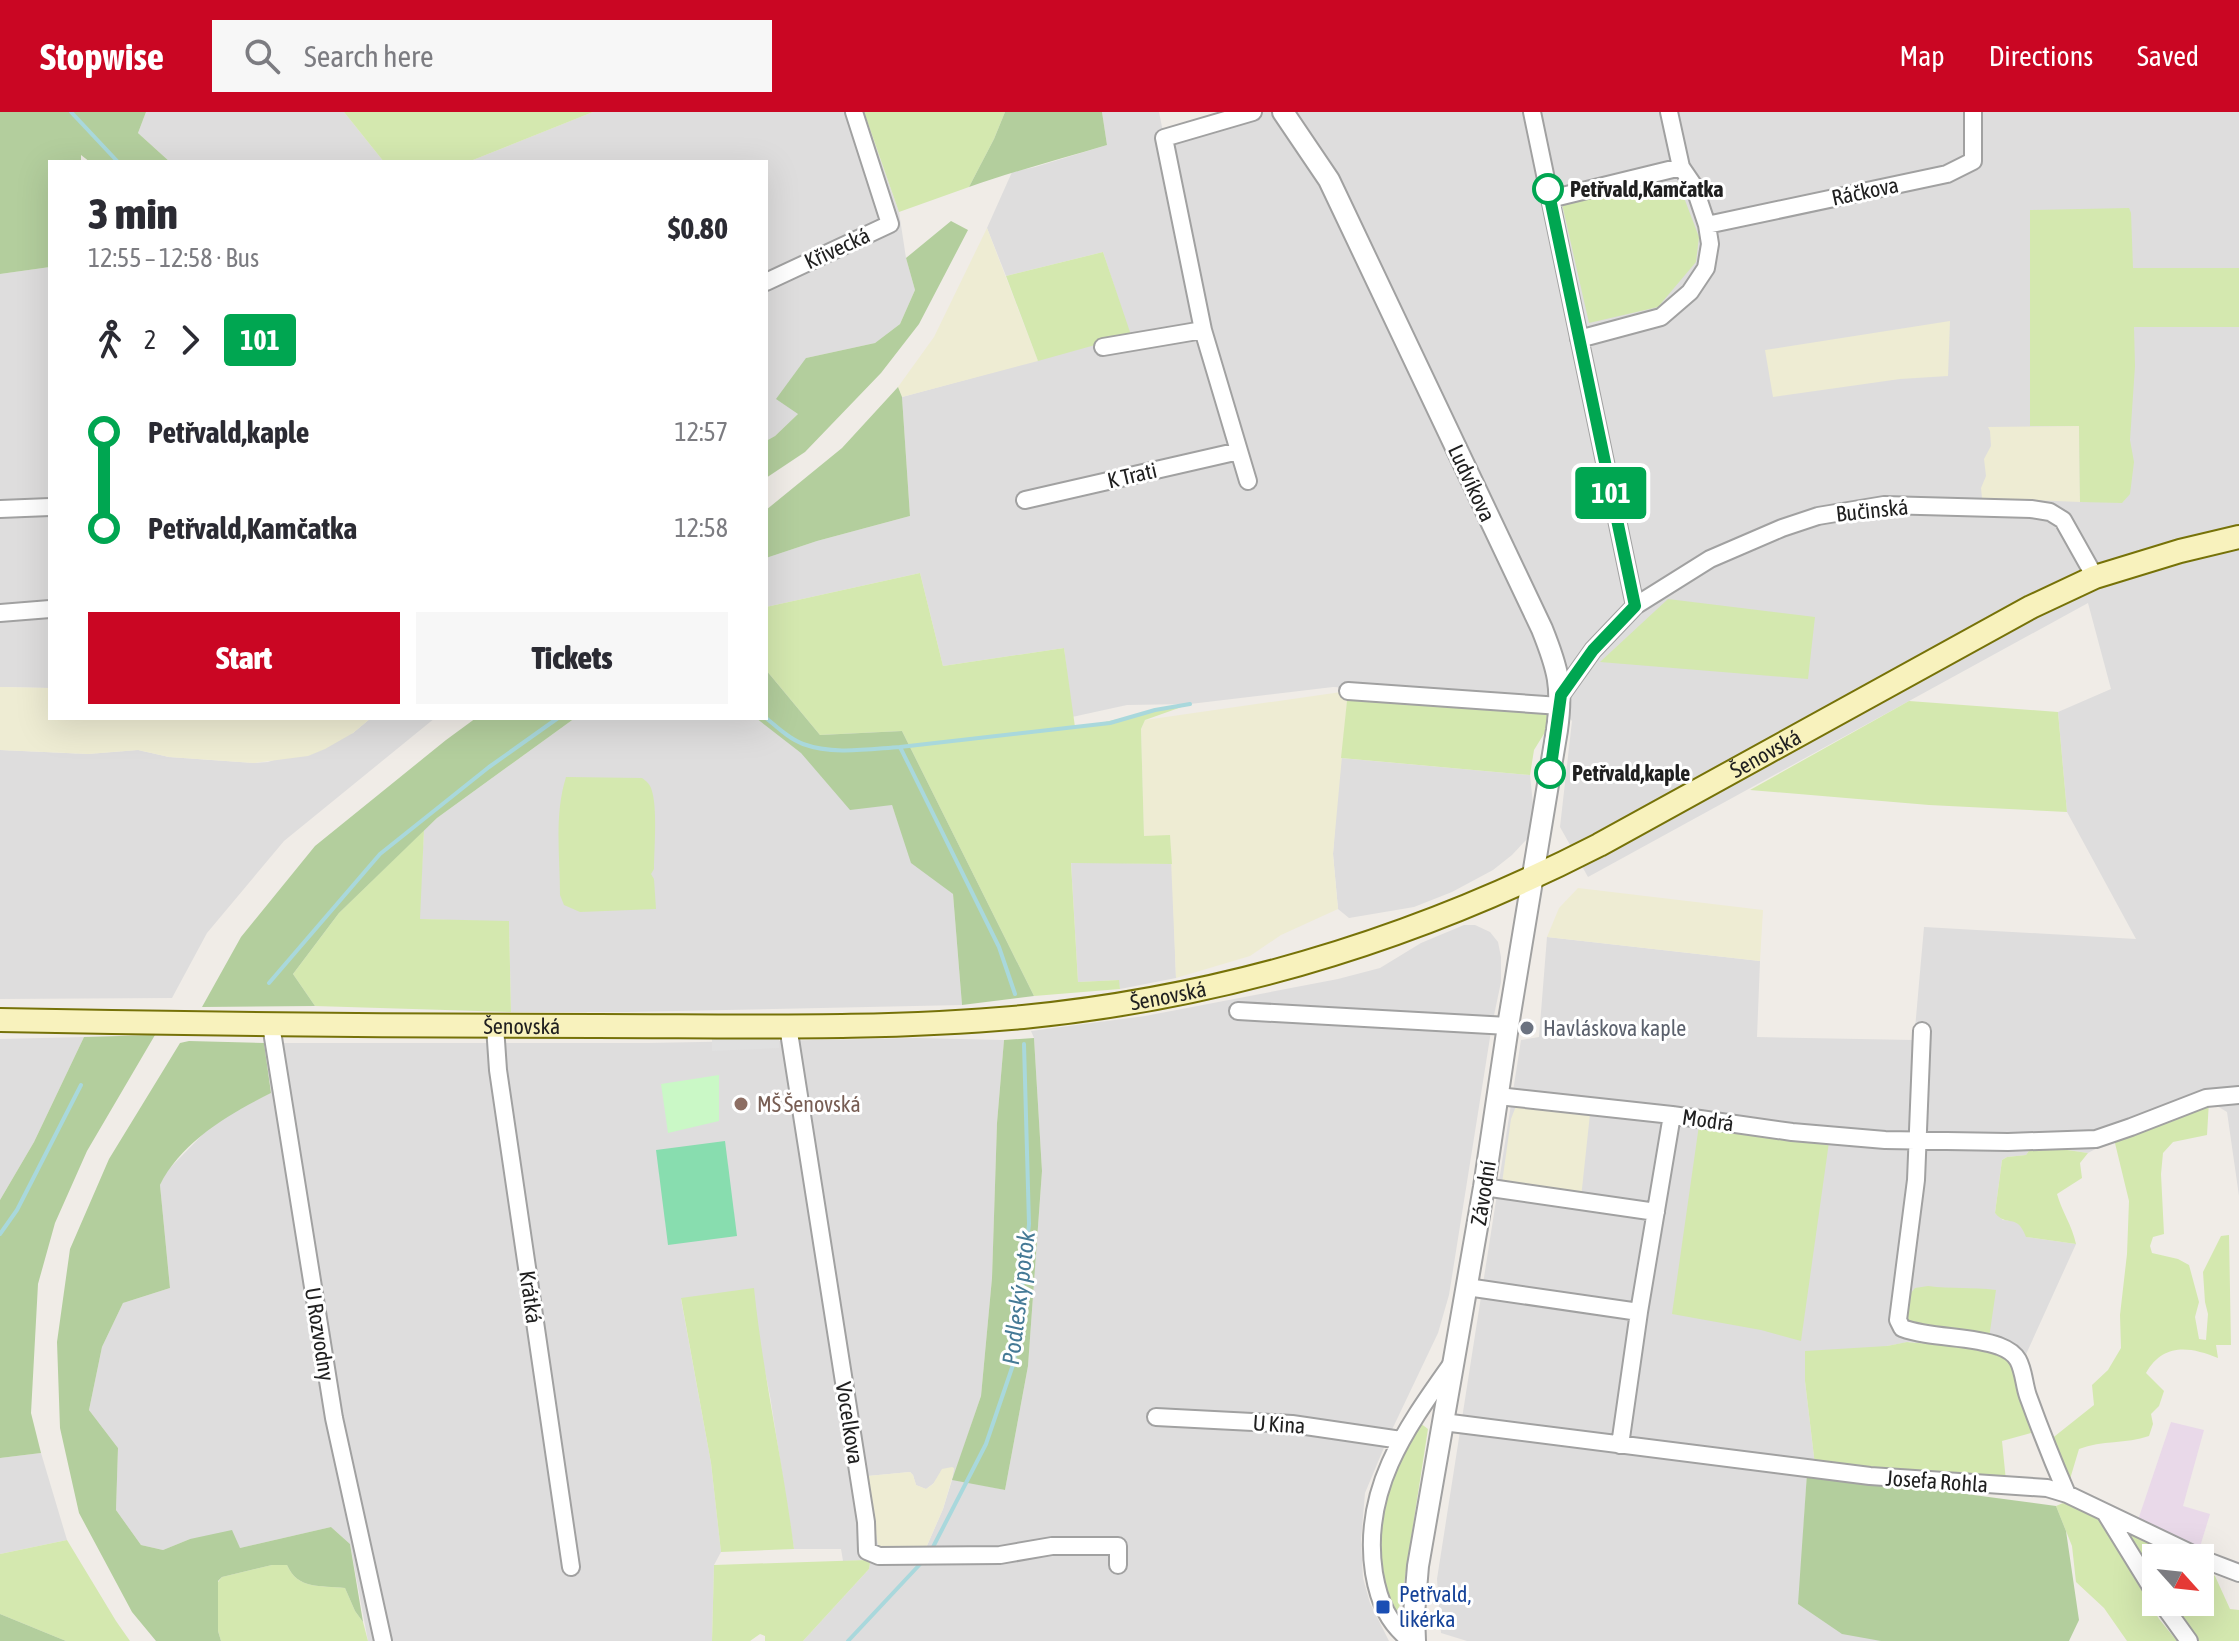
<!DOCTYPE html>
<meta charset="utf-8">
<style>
:root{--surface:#fff;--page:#f7f7f7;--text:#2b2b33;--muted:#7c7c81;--accent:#ca0623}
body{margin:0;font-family:"Asap Condensed",sans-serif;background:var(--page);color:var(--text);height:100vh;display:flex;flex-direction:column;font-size:30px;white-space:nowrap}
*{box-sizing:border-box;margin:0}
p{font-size:26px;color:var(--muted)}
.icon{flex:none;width:44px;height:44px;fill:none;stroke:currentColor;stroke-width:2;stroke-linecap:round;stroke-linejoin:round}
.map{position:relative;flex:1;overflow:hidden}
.side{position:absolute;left:48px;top:48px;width:720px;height:560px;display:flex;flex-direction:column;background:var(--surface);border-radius:0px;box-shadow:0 8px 32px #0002}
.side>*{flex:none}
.badge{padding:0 16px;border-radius:6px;font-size:28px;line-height:52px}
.needle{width:52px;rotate:117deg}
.tools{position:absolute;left:2142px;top:1432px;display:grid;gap:16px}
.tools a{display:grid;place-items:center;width:72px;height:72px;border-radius:0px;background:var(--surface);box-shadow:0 8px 32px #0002;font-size:40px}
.map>.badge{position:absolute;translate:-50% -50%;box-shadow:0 0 0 4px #fff}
.legs{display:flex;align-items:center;gap:12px;height:88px;padding:0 40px;font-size:26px}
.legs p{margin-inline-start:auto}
.headline{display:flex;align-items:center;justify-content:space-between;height:136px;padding:0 40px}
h1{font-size:44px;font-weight:800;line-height:60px}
.button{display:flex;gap:16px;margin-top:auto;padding:16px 40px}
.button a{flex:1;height:92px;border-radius:0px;background:var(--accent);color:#fff;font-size:32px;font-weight:800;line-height:92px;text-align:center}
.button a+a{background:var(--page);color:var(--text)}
ul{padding:0 40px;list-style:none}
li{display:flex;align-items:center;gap:28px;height:96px;font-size:30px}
li i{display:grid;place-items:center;width:12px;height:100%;margin:0 10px;background:currentColor}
li i::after{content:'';width:20px;height:20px;margin:-10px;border:6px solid;border-radius:50%;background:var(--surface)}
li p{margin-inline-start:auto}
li:first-child i{background:linear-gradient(#0000 50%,currentColor 0)}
li:last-child i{background:linear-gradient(currentColor 50%,#0000 0)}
header{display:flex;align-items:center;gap:48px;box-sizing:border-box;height:112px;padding:0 40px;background:var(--accent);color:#fff}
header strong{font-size:38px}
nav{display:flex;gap:44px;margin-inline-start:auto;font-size:28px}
.search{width:560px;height:72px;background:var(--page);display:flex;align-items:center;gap:20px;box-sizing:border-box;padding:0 28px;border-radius:0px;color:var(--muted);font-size:30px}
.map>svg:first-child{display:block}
.residential{fill:#dedddd;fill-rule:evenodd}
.industrial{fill:#e9d9e9}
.farmland{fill:#eeecd3}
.grass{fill:#d4e8af}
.forest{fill:#b3ce9d}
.park{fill:#caf8c6}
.pitch{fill:#88ddaf}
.parking{fill:#e0e0e0}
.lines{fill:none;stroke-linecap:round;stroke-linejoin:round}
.stream{stroke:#a9d8dc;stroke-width:4}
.minor-casing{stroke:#a1a1a1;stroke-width:20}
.tertiary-casing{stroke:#a1a1a1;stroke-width:24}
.secondary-casing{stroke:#767208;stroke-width:26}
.minor{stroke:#fff;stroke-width:16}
.tertiary{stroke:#fff;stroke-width:20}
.secondary{stroke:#f8f2bd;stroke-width:22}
.line-1-casing{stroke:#fff;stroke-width:18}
.line-1{stroke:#00a651;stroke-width:12}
.stop-1-dot{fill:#fff;stroke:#00a651;stroke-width:4}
.worship-dot{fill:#6b7280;stroke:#fff;stroke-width:3}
.education-dot{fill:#8d6e63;stroke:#fff;stroke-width:3}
.transit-dot{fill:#1a4fb4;stroke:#fff;stroke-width:3}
.labels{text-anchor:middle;stroke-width:6;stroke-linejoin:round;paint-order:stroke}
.stop-label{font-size:22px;font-weight:bold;fill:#202020;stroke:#fff;text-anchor:start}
.street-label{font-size:22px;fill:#202020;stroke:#fff}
.worship-label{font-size:22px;fill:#5b616d;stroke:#fff;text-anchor:start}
.education-label{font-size:22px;fill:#785e54;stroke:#fff;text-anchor:start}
.transit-label{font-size:22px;fill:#164399;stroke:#fff;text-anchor:start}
.water-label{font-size:24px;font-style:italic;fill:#457a96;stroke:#fff}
</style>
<header>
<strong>Stopwise</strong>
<div class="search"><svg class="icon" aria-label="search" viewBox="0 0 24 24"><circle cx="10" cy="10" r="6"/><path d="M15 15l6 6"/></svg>Search here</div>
<nav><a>Map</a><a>Directions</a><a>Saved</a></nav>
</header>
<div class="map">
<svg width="2239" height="1529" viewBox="0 0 2239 1529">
<rect width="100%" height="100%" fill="#f0ece7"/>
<path class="residential" d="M 146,0 L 344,0 L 384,50 L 170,50 L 138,21 Z
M 593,0 L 864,0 L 899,100 L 906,146 L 915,178 L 900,212 L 875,231 L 806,246 L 798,302 L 775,324 L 766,329 L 766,50 L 468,50 Z
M 1102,0 L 1159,0 L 1164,25 L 1263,0 L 2239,0 L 2239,1084 L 2227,1000 L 2209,989 L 2114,1027 L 2088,1041 L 2033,1033 L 2026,1043 L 2007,1045 L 2002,1048 L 1995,1101 L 2003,1108 L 2016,1109 L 2023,1116 L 2027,1125 L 2076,1132 L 2018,1260 L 1973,1237 L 1908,1230 L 1887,1234 L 1805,1269 L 1815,1353 L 1807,1361 L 1803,1424 L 1881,1529 L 1467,1529 L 1441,1521 L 1437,1467 L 1521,928 L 1539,925 L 1547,825 L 1760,849 L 1757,925 L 1914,928 L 1924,815 L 2136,827 L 2067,700 L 2058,600 L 2111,577 L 2088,491 L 1588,765 L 1560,715 L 1572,609 L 1551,587 L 1333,575 L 1190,592 L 1127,593 L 1072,605 L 1064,536 L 943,554 L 920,461 L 766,495 L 766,446 L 817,429 L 910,404 L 902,285 L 1130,223 L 1103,140 L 1006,164 L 987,116 L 1012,60 L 1035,55 L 1107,33 Z
M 50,155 L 50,576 L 0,575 L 0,162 Z
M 371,606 L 435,606 L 284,729 L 207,821 L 172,886 L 0,887 L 0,638 L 88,642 L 138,638 L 169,645 L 254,651 L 268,650 L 353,621 Z
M 575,606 L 756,606 L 892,693 L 912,750 L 953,782 L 962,893 L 627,900 L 511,900 L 509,810 L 419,807 L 424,718 L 437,706 Z
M 1340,646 L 1530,663 L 1534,702 L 1527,727 L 1512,743 L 1493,758 L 1452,780 L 1414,795 L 1349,806 L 1338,797 L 1333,742 Z
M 1071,750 L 1172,752 L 1176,866 L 1120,877 L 1118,868 L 1078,870 Z
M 1464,813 L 1475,813 L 1490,820 L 1498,830 L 1501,845 L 1501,870 L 1492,913 L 1449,1183 L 1438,1221 L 1388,1326 L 1365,1381 L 1361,1428 L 1363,1466 L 1370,1491 L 1389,1529 L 803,1529 L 869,1457 L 870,1451 L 867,1448 L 843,1449 L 841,1437 L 794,1437 L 770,1284 L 759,1230 L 753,1177 L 681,1187 L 711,1351 L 721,1440 L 714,1453 L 712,1529 L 368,1529 L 350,1432 L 331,1415 L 240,1436 L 190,1427 L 163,1438 L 141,1433 L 116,1398 L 118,1336 L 89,1298 L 102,1235 L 123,1191 L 170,1176 L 160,1073 L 167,1059 L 206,1019 L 236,998 L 271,981 L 264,931 L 649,931 L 917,926 L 1004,928 L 997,1011 L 992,1166 L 981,1284 L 953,1367 L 1005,1378 L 1028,1254 L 1042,1059 L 1034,926 L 1031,919 L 1145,904 L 1338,867 L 1380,856 L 1421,831 ZM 954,1356 L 952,1368 L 943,1397 L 926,1436 L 868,1364 L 910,1360 L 913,1363 L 916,1373 L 926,1377 Z
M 84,925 L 34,1030 L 0,1088 L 0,927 Z
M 41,1341 L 67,1428 L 0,1442 L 0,1346 Z"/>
<path class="industrial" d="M 2171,1310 L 2204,1318 L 2183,1394 L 2210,1402 L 2199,1438 L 2138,1408 Z"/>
<path class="farmland" d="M 987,116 L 1038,249 L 902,285 L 898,275 L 934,225 Z
M 1950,209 L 1948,264 L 1900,267 L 1773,285 L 1765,238 Z
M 2079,314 L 2080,390 L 1982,386 L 1981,376 L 1986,364 L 1984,347 L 1991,334 L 1990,319 L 1988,315 Z
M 0,575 L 50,576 L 50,606 L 371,606 L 353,621 L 325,637 L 308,644 L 254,651 L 169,645 L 138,638 L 88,642 L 0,638 Z
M 1348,579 L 1333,742 L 1338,797 L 1281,823 L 1250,844 L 1176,866 L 1170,724 L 1144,724 L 1141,617 L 1145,608 Z
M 1578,776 L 1763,798 L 1760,849 L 1547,825 L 1559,796 Z
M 1516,994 L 1585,1000 L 1590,1002 L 1581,1086 L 1502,1071 L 1511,1007 Z
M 952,1355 L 954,1356 L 953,1363 L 943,1397 L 926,1436 L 885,1437 L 878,1433 L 866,1367 L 868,1364 L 910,1360 L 913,1363 L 916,1373 L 926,1377 L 933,1372 L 942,1357 Z"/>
<path class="grass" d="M 344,0 L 593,0 L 468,50 L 384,50 Z
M 864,0 L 1005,0 L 994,27 L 969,75 L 899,100 Z
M 1678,70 L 1699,125 L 1696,150 L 1658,195 L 1589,211 L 1562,92 Z
M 2129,96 L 2131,101 L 2133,156 L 2239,156 L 2239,215 L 2134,215 L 2135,254 L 2130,328 L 2134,350 L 2130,382 L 2122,391 L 2080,390 L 2079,314 L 2030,314 L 2030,98 Z
M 1103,140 L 1131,223 L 1038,249 L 1006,164 Z
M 920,461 L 943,554 L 1064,536 L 1075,615 C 1114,610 1151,598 1190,592 L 1145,608 L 1141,617 L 1144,724 L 1170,723 L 1172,752 L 1071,751 L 1078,870 L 1119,868 L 1120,877 L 1034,884 L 902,619 L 820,623 L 766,558 L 766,495 Z
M 1668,487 L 1815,505 L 1808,567 L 1600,550 Z
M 1348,579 L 1551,598 L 1547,617 L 1534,638 L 1530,663 L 1341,646 Z
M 1909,589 L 2058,600 L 2067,700 L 1929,693 L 1750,678 Z
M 566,665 L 642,666 C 647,670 649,671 651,676 C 658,694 654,737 654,757 L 651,762 L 654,767 L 656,797 L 580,800 L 564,793 L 560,783 C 560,745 554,703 566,665 Z
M 424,718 L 420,807 L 509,809 L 511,900 L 315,894 L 293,862 L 339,801 Z
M 2209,989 L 2207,1023 L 2173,1030 L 2163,1041 L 2161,1062 L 2164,1122 L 2153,1125 L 2150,1134 L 2152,1141 L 2178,1147 L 2189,1153 L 2199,1190 L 2195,1205 L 2199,1227 L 2206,1228 L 2208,1202 L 2205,1190 L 2203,1160 L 2221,1124 L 2229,1123 L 2231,1233 L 2216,1233 L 2218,1246 C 2189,1234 2163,1231 2146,1261 L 2164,1279 L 2159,1294 L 2151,1302 L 2153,1312 L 2149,1324 C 2126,1332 2102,1328 2079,1337 L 2070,1367 L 2050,1328 L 2094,1293 L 2092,1273 L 2108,1258 L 2121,1236 L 2120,1203 L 2127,1142 L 2129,1089 L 2114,1027 Z
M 1699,1013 L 1829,1030 L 1801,1229 L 1761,1218 L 1672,1202 Z
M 2033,1033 L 2088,1041 L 2080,1051 L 2082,1066 L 2057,1082 C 2062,1100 2072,1113 2076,1132 L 2026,1125 C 2017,1100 2007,1116 1995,1101 L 2002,1048 L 2007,1045 L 2026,1043 Z
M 1928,1174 C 1951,1177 1973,1175 1996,1178 L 1989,1226 L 1916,1220 L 1904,1206 L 1909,1183 L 1915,1176 Z
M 754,1176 C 763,1264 783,1350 794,1437 L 721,1440 L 711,1351 L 681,1186 Z
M 1907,1230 C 1931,1233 2002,1233 2015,1254 C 2024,1268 2028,1304 2031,1321 L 2002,1329 L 2006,1369 L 1815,1353 L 1805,1269 L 1805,1239 L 1887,1234 Z
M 1420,1311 L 1428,1317 L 1401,1491 L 1397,1499 L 1391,1495 C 1373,1450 1376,1393 1398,1349 C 1405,1336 1413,1323 1420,1311 Z
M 2063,1391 L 2091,1401 L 2100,1409 L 2159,1507 L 2177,1529 L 2127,1529 L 2104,1496 L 2076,1470 L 2072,1434 L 2056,1394 Z
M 2120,1415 L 2188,1446 L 2156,1446 L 2156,1476 Z
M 67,1428 L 116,1509 L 130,1529 L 66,1529 L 0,1502 L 0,1442 Z
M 867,1448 L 870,1451 L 869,1457 L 803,1529 L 765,1529 L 765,1524 L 760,1522 L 750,1529 L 712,1529 L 714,1453 Z
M 272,1453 L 287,1453 C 298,1478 320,1473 345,1476 L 355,1499 L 363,1510 L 368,1529 L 221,1529 L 218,1519 L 218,1470 L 222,1465 Z
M 2200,1454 L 2215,1464 L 2230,1497 L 2239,1498 L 2239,1529 L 2197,1529 L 2166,1490 L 2200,1490 Z"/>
<path class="forest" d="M 0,0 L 146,0 L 138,21 L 170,50 L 90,50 L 81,43 L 81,50 L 50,50 L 50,155 L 0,162 Z
M 1005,0 L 1102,0 L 1107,33 C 1061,47 1014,59 969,75 L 994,27 Z
M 951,109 L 968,118 L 919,212 L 881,261 L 805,340 L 766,366 L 766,329 L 775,324 L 798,302 L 776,287 L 806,246 L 875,231 L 900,212 L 915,178 L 906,146 Z
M 898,275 L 902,285 L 910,404 L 817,429 L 766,446 L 766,398 L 842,336 Z
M 766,558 L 820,623 L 902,619 L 1034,884 L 962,893 L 953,782 L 911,751 L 892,693 L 850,698 L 801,641 L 756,606 L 766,606 Z
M 476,606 L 575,606 L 437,706 L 339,801 L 293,862 L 315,894 L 202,895 L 241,825 L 315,734 L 446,628 Z
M 155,923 L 87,1039 L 55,1111 L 38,1172 L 31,1301 L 41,1341 L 0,1346 L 0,1088 L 34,1030 L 84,925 Z
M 1034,926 L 1042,1059 L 1028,1254 L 1005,1378 L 952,1368 L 981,1284 L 992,1166 L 997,1011 L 1004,928 Z
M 189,929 L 264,931 L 271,981 C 229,1002 181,1030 160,1073 L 170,1176 L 123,1191 L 102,1235 L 89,1298 L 118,1336 L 116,1398 L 141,1433 L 163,1438 L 190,1427 L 232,1418 L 240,1436 L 331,1415 L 350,1432 L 363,1510 L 355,1499 L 345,1476 C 320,1473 298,1478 287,1453 L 272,1453 L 222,1465 L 218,1469 L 218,1519 L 221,1529 L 156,1529 L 132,1500 L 79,1401 L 60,1316 L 57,1230 L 70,1137 L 109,1047 L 180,931 Z
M 1807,1361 L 2056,1394 L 2066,1419 L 2079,1508 L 2069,1529 L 1881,1529 L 1842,1522 L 1798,1492 Z
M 0,1502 L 66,1529 L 0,1529 Z"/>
<path class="park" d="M 719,963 L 719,1009 L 668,1021 L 661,972 Z"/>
<path class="pitch" d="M 725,1029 L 737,1124 L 668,1133 L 656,1038 Z"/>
<path class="parking" d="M 779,924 L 779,936 L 712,939 L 712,925 Z"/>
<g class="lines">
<path class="stream" d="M 71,0 L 118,50
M 766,606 C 777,615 789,627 803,632 C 833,643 869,637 900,635 L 999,835 L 1015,882
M 900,635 L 1110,611 L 1155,598 L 1190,592
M 269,871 L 380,742 L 489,655 L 558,606
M 0,1122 L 17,1098 L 81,973
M 931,1439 L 986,1332 L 1014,1250 L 1029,1112 L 1024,932
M 848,1529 L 923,1449"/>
<g class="minor-casing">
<path id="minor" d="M 1532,0 L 1635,494
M 1669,0 L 1681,55 L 1694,74 L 1707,113
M 1550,87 L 1681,55
M 766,170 L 890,112 L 854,0
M 1579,227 L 1661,205 L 1690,180 L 1706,156 L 1710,132 L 1707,113 L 1947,62 L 1973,49 L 1973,0
M 1103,235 L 1203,218
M 1248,369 L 1203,218 L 1164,26 L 1253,0
M 1025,388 L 1239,339
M 0,397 L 50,395
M 0,501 L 50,497
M 1348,579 L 1560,594
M 1561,583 L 1593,538 L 1635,494 L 1710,447 L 1782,416 L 1818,404 L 1884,393 L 2031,397 L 2050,400 L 2063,408 L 2095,465
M 1238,899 L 1508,914
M 271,913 L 334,1306 L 383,1529
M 495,914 L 498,958 L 571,1455
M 788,914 L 866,1410 L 867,1439 L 879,1444 L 1000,1443 L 1052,1434 L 1118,1434 L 1118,1453
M 1922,919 L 1916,1068 L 1898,1208 L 1902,1216 C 1932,1227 1967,1223 1999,1234 C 2007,1237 2014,1241 2018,1248 C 2024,1259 2024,1273 2028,1284 C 2040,1317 2053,1350 2067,1382
M 1498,984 L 1672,1003 L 1792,1020 L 1885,1028 L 2008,1030 L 2096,1027 L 2131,1015 L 2206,986 L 2239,983
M 1484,1075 L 1656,1100
M 1467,1175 L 1639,1200
M 1156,1305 L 1292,1312 L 1401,1328
M 1443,1310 L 1870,1364 L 2047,1376 L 2067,1382 L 2205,1448 L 2239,1461
M 1620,1333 L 1639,1200 L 1672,1003
M 2106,1402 L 2156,1483
M 2161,1490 L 2189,1529
M 1411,1529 C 1388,1511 1379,1490 1374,1461 C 1361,1377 1407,1315 1453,1250"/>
</g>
<g class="tertiary-casing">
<path id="tertiary" d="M 1283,0 L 1329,68 L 1542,517 C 1558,557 1563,575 1557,618 L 1508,914 L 1484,1075 L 1418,1454 L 1414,1502 L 1415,1529"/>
</g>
<g class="secondary-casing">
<g id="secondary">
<path id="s1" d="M 0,908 C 199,912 398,914 597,914 C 739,914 882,918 1023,905 C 1226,885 1418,826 1599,733 L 2031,495 L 2095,465 L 2180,439 L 2239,425"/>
</g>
</g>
<use href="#minor" class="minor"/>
<use href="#tertiary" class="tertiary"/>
<use href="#secondary" class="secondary"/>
</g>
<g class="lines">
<g class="line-1-casing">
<path id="line-1" d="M 1548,77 L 1635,494 L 1593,538 L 1561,583 L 1550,661"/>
</g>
<use href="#line-1" class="line-1"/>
</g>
<g class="stop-1-dot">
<circle cx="1548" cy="77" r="14"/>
<circle cx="1550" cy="661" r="14"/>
</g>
<circle class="worship-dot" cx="1527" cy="916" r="8"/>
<circle class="education-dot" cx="741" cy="992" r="8"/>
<rect class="transit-dot" x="1375" y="1487" width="16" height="16" rx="4"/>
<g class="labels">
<g class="stop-label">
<text x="1570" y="85">Petřvald,Kamčatka</text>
<text x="1572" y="669">Petřvald,kaple</text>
</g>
<g class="street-label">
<text transform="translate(1865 79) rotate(-12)" y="8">Ráčkova</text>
<text transform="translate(837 136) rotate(-25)" y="8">Křivecká</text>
<text transform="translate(1132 363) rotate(-13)" y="8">K Trati</text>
<text transform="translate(1472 371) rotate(65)" y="8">Ludvíkova</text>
<text transform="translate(1872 398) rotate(-6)" y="8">Bučinská</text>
<text dy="8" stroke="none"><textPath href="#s1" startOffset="1818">Šenovská</textPath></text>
<text dy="8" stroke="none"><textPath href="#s1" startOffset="1170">Šenovská</textPath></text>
<text dy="8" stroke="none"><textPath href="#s1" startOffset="522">Šenovská</textPath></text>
<text transform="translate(1708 1008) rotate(8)" y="8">Modrá</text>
<text transform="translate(1483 1081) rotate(-81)" y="8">Závodní</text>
<text transform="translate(531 1185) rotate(82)" y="8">Krátká</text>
<text transform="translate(320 1222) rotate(81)" y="8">U Rozvodny</text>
<text transform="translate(850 1311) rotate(81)" y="8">Vocelkova</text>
<text transform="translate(1279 1312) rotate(4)" y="8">U Kina</text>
<text transform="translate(1937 1369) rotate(4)" y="8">Josefa Rohla</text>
</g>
<g class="worship-label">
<text x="1543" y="924">Havláskova kaple</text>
</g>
<g class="education-label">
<text x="757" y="1000">MŠ Šenovská</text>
</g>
<g class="transit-label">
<text x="1399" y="1490">Petřvald,<tspan x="1399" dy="25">likérka</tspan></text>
</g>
<g class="water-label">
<text transform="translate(1019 1186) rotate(-83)" y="8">Podleský potok</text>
</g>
</g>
</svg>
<div class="tools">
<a><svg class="needle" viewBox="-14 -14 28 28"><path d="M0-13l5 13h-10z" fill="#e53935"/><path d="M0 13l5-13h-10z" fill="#7c7c81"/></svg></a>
</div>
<b class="badge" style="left:1611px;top:381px;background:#00a651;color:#fff">101</b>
<section class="side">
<div class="headline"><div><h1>3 min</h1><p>12:55 – 12:58 · Bus</p></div><b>$0.80</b></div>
<div class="legs"><svg class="icon" aria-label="walk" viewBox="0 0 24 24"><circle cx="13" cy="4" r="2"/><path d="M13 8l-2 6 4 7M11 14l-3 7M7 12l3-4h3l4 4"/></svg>2<svg class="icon" aria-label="forward" viewBox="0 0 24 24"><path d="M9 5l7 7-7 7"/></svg><b class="badge" style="background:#00a651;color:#fff">101</b></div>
<ul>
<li><i style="color:#00a651"></i><b>Petřvald,kaple</b><p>12:57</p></li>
<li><i style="color:#00a651"></i><b>Petřvald,Kamčatka</b><p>12:58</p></li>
</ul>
<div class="button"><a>Start</a><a>Tickets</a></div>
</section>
</div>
